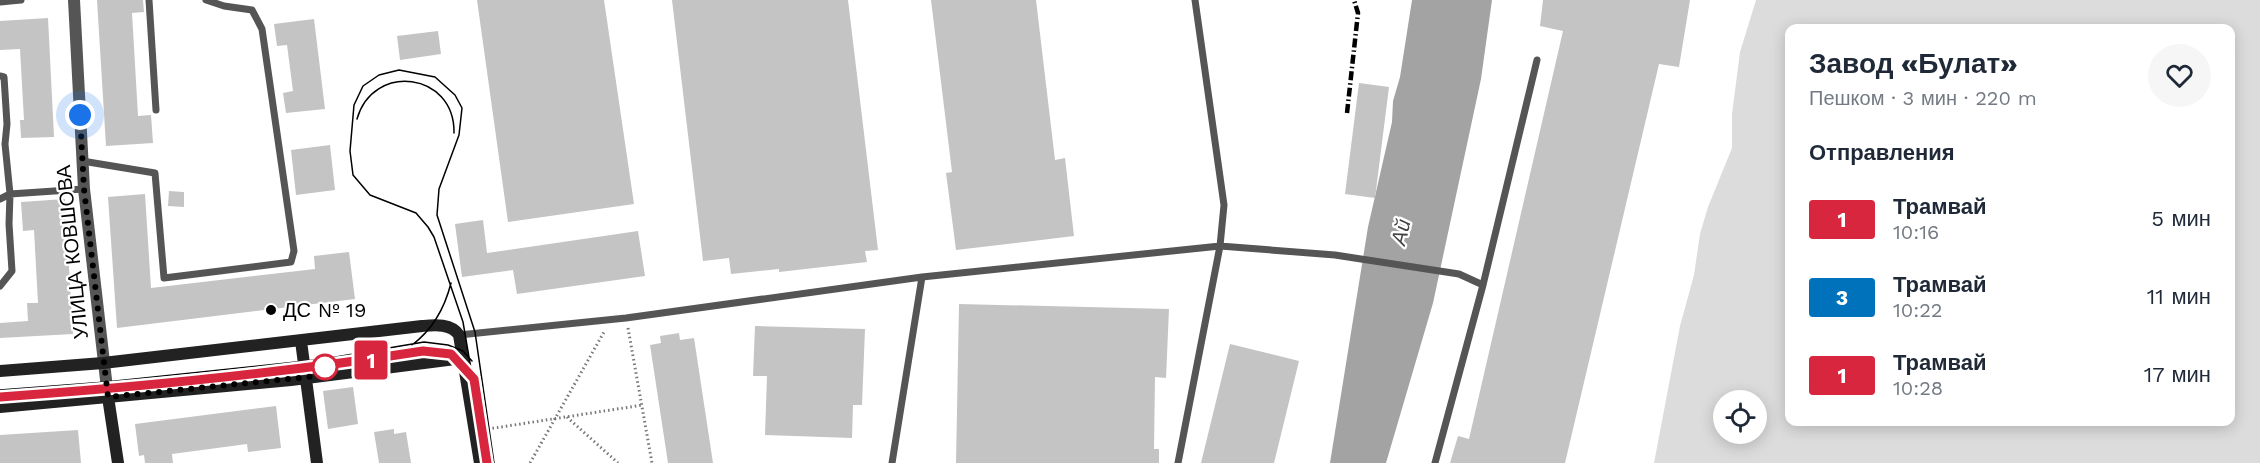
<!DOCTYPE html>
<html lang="ru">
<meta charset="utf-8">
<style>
:root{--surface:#fff;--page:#f6f6f7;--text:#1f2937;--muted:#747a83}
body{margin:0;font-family:"Work Sans",sans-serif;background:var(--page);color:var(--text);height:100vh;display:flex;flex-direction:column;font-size:22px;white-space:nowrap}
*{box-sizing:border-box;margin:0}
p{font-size:20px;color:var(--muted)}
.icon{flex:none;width:33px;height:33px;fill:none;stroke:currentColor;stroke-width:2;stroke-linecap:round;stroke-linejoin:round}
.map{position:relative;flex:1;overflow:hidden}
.side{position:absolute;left:1785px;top:24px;width:450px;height:402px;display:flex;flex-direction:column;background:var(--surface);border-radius:12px;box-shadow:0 3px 15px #0003}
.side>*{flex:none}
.badge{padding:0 12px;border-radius:4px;font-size:21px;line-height:39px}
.fabs{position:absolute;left:1713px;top:390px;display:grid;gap:12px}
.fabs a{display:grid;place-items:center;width:54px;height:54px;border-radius:50%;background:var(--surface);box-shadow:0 3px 15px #0003;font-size:30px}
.you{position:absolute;width:30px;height:30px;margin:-15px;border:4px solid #fff;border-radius:50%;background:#1a73e8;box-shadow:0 0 0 9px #1a73e833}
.map>.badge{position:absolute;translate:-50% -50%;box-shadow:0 0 0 3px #fff}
h2{padding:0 24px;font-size:22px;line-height:54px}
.round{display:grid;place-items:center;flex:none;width:63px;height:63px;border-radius:32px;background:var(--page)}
.headline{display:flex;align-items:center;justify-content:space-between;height:102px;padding:0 24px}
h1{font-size:28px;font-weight:800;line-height:45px}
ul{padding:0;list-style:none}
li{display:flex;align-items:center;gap:18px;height:78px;padding:0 24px}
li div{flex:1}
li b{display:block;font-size:22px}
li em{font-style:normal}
li .badge{min-width:66px;font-weight:700;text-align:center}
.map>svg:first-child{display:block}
.green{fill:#dcdcdc;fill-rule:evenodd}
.water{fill:#a3a3a3}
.building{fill:#c4c4c4}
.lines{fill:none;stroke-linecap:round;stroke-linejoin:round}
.path{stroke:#777;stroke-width:3;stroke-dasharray:1.5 3;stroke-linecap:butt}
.lane{stroke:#555;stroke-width:7}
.street{stroke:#555;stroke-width:12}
.secondary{stroke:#222;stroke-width:12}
.tram{stroke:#000;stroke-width:1.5}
.rail{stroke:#000;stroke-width:4.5;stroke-dasharray:9 3 1.5 3;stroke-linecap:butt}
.line-casing{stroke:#fff;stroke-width:14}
.line{stroke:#d7263d;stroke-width:9}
.walk{stroke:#000;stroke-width:6;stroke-dasharray:0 10.8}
.poi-dot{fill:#000;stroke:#fff;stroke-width:2}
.stop-dot{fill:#fff;stroke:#d7263d;stroke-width:3}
.labels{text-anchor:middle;stroke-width:4.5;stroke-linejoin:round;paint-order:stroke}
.street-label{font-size:20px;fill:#000;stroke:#fff}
.poi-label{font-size:20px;fill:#000;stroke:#fff;text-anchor:start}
.water-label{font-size:21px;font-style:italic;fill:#444;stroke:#fff}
</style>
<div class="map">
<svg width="2260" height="463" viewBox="0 0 2260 463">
<rect width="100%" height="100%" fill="#fff"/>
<path class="green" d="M 1756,0 L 2260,0 L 2260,463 L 1654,463 L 1680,326 L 1694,275 L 1700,234 L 1708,207 L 1732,148 L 1732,114 L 1740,52 ZM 1790,28 L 2230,28 L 2230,422 L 1790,422 ZM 1724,400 L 1756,400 L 1756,434 L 1724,434 Z"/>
<path class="water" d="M 1412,0 L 1492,0 L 1481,79 L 1433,303 L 1386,463 L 1330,463 L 1368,227 L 1392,122 L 1393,101 L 1400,77 Z"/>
<path class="building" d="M 97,0 L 143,0 L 144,12 L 132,13 L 138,116 L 151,115 L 153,143 L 106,146 Z
M 477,0 L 604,0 L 634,204 L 508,222 Z
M 672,0 L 848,0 L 878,250 L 865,251 L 867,262 L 779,272 L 779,269 L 731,274 L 729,258 L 703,261 Z
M 931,0 L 1036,0 L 1055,160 L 1065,158 L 1074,236 L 956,250 L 946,173 L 952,172 Z
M 1543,0 L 1690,0 L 1679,67 L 1659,64 L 1565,463 L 1450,463 L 1458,436 L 1469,439 L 1563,31 L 1540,26 Z
M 48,18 L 54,137 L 21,138 L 20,120 L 24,120 L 20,49 L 0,50 L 0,21 Z
M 314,19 L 325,109 L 286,113 L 283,93 L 293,91 L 287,45 L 277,46 L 274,24 Z
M 438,31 L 441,54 L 400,60 L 397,36 Z
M 1359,83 L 1389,87 L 1375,198 L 1345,194 Z
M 330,145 L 335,190 L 296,195 L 291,150 Z
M 169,191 L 184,192 L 184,207 L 168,206 Z
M 145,194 L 151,288 L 315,269 L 314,256 L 349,252 L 355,299 L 117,328 L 108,197 Z
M 65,199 L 73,334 L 0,338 L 0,323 L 28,321 L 27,303 L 38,303 L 34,230 L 23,231 L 21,202 Z
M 483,220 L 487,253 L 638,231 L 645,276 L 517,294 L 513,270 L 462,277 L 455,224 Z
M 959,304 L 1169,309 L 1166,378 L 1155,377 L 1154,449 L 1159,449 L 1159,463 L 956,463 Z
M 755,326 L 865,329 L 862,405 L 853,405 L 852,438 L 765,435 L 767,376 L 753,376 Z
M 679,333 L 680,340 L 694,338 L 713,463 L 668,463 L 650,345 L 661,343 L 660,336 Z
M 1230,344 L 1299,361 L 1274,463 L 1201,463 Z
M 353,387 L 358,424 L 328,429 L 323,391 Z
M 276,406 L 281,448 L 248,452 L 247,444 L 172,454 L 173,463 L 145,463 L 144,455 L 139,456 L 135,424 Z
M 394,429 L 394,434 L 406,432 L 411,463 L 379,463 L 374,432 Z
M 78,430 L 81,463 L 0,463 L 0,435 Z"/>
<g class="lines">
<path class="path" d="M 628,328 L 652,463
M 567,417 L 618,463
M 488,429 L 643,405
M 530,463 L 604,332"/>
<path class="lane" d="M 149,0 L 156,110
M 0,2 L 21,0
M 0,76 L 4,77 L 7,124 L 5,144 L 10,194 L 0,199
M 82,161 L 155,173 L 164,278 L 291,262 L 294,251 L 262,29 L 252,10 L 224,6 L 206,0
M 0,286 L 12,271 L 9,224 L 10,194 L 84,189
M 459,335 L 626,318 L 922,277 L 1220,246 L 1335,255 L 1459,274 L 1483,285
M 892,463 L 922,277
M 1178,463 L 1220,246 L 1224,205 L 1195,0
M 1435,463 L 1483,285 L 1537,60"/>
<path class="street" d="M 74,0 L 84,189 L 108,397"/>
<path class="secondary" d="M 301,341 L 317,463
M 0,371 L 103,363 L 422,326 C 434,325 451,323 459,335 L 480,463
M 108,397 L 118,463
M 0,407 L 291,380 L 463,358"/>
<path class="tram" d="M 357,119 C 373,62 455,72 454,133
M 412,345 C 432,330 445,307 451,283
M 403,355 L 423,352 L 451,354 L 472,378
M 0,390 L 106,382 L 324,359 L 424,342 L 448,345 L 463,351 L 472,361
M 487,463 L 463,322 L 434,237 L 428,227 L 416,213 L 370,195 L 353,175 L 350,151 L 354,105 L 363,86 L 379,75 L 399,70 L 435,77 L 455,95 L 462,108 L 459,135 L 439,189 L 437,215 L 475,332 L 494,463"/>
<path class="rail" d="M 1347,113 L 1358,13 L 1354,0"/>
</g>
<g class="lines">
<g class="line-casing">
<path id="line" d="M 0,397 C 142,387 283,373 423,351 L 451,354 L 474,379 L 487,463"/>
</g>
<use href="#line" class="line"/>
<path class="walk" d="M 80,115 L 84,189 L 108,397 L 328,375 L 325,367"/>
</g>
<circle class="poi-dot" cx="271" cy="310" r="6"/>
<circle class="stop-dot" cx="325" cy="367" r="12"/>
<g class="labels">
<g class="street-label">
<text transform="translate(72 252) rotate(-96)" y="7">УЛИЦА КОВШОВА</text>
</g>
<g class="poi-label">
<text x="283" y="317">ДС № 19</text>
</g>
<g class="water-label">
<text transform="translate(1401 232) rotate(-76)" y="7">Ай</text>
</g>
</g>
</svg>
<div class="fabs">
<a><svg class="icon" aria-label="locate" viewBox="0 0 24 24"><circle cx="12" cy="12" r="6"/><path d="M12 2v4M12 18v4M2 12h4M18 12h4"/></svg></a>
</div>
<div class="you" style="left:80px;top:115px"></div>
<b class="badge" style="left:371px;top:360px;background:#d7263d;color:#fff">1</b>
<section class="side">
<div class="headline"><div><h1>Завод «Булат»</h1><p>Пешком · 3 мин · 220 m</p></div><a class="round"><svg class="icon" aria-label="heart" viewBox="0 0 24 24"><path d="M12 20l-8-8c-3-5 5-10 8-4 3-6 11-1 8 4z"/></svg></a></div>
<h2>Отправления</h2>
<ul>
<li><span class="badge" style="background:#d7263d;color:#fff">1</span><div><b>Трамвай</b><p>10:16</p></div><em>5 мин</em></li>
<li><span class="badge" style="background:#0072bc;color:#fff">3</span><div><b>Трамвай</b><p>10:22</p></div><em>11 мин</em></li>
<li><span class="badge" style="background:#d7263d;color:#fff">1</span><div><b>Трамвай</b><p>10:28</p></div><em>17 мин</em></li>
</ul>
</section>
</div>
